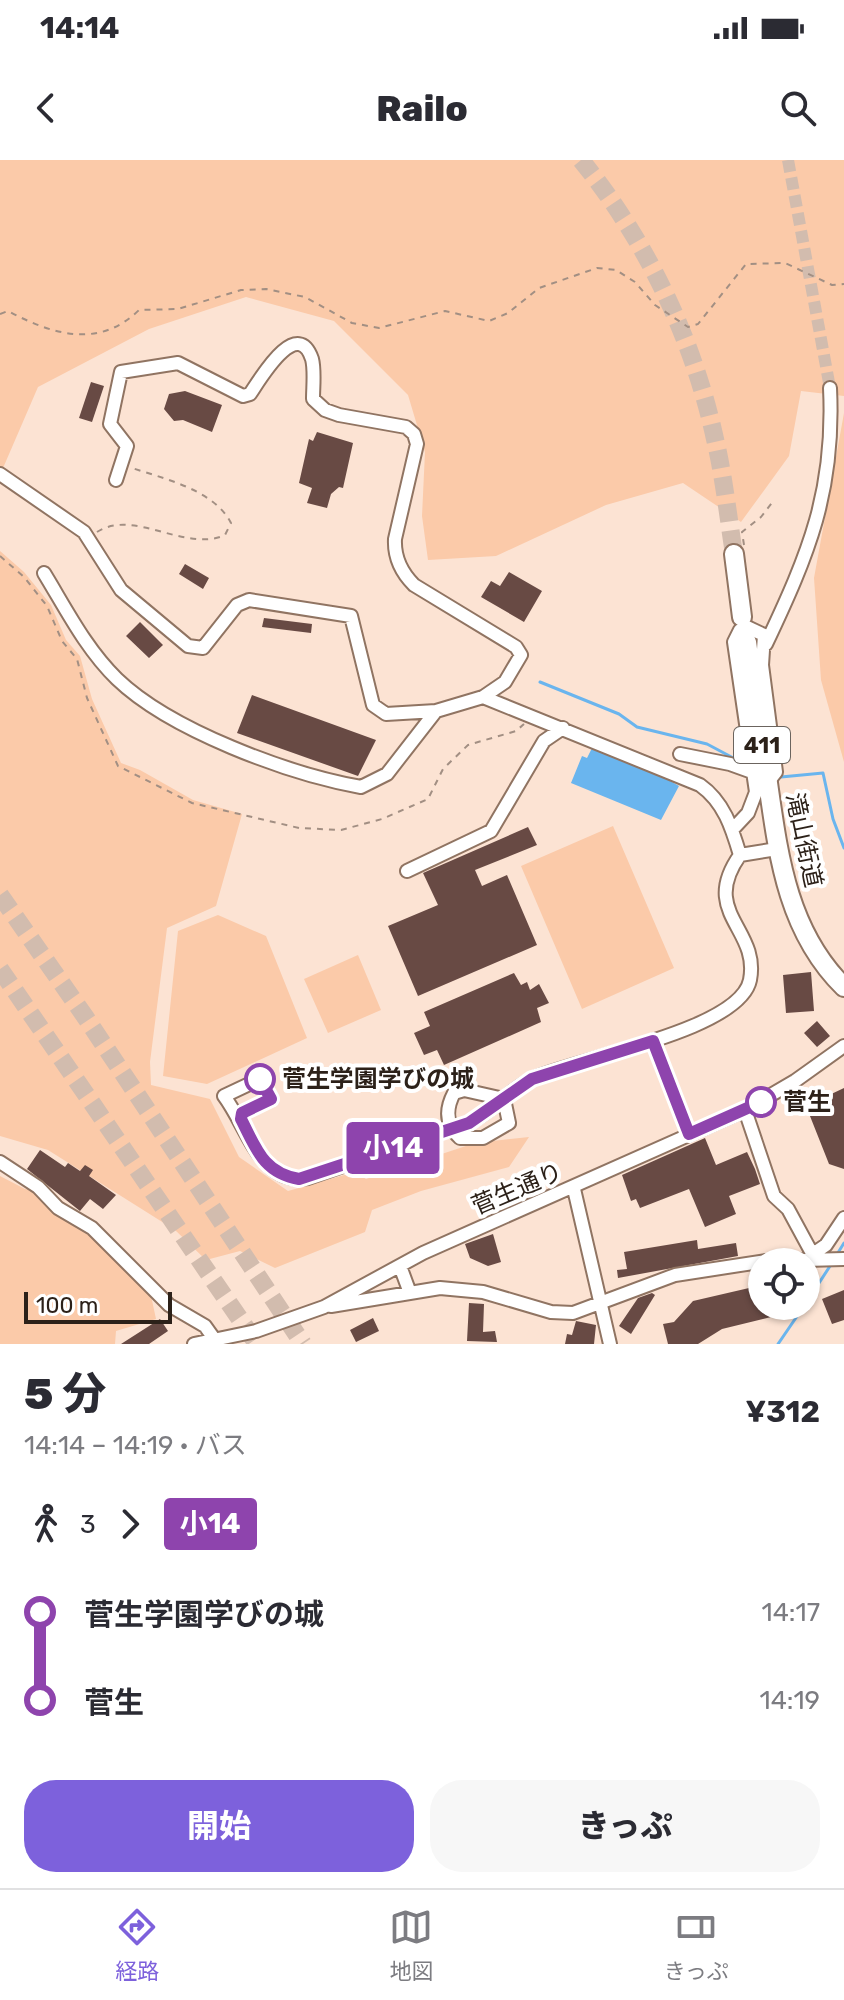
<!DOCTYPE html>
<html lang="ja">
<meta charset="utf-8">
<style>
:root{--surface:#fff;--page:#f7f7f7;--text:#2b2b33;--muted:#7c7c81;--line:#e1e1e2;--accent:#7d61dc}
body{margin:0;font-family:Rubik,"Noto Sans JP",sans-serif;background:var(--page);color:var(--text);height:100vh;display:flex;flex-direction:column;font-size:30px;white-space:nowrap}
*{box-sizing:border-box;margin:0}
p{font-size:26px;color:var(--muted)}
.icon{flex:none;width:44px;height:44px;fill:none;stroke:currentColor;stroke-width:2;stroke-linecap:round;stroke-linejoin:round}
.map{position:relative;height:1184px;overflow:hidden}
.side{display:flex;flex-direction:column;background:var(--surface);flex:1}
.side>*{flex:none}
.badge{padding:0 16px;border-radius:6px;font-size:28px;line-height:52px}
.controls{position:absolute;left:748px;top:1088px;display:grid;gap:16px}
.controls a{display:grid;place-items:center;width:72px;height:72px;border-radius:50%;background:var(--surface);box-shadow:0 2px 6px #0004;font-size:40px}
.scale{position:absolute;left:24px;bottom:20px;width:148px;box-sizing:border-box;padding-left:8px;border:4px solid #2c2119;border-top:0;font-size:22px;line-height:28px;white-space:nowrap;color:#2c2119;-webkit-text-stroke:6px #fff;paint-order:stroke}
.map>.badge{position:absolute;translate:-50% -50%;box-shadow:0 0 0 4px #fff}
.legs{display:flex;align-items:center;gap:12px;height:88px;padding:0 24px;font-size:26px}
.legs p{margin-inline-start:auto}
.overview{display:flex;align-items:center;justify-content:space-between;height:136px;padding:0 24px}
h1{font-size:44px;font-weight:800;line-height:60px}
.action{display:flex;gap:16px;margin-top:auto;padding:16px 24px}
.action a{flex:1;height:92px;border-radius:32px;background:var(--accent);color:#fff;font-size:32px;font-weight:800;line-height:92px;text-align:center}
.action a+a{background:var(--page);color:var(--text)}
ul{padding:0 24px;list-style:none}
li{display:flex;align-items:center;gap:28px;height:88px;font-size:30px}
li i{display:grid;place-items:center;width:12px;height:100%;margin:0 10px;background:currentColor}
li i::after{content:'';width:20px;height:20px;margin:-10px;border:6px solid;border-radius:50%;background:var(--surface)}
li p{margin-inline-start:auto}
li:first-child i{background:linear-gradient(#0000 50%,currentColor 0)}
li:last-child i{background:linear-gradient(currentColor 50%,#0000 0)}
.status{display:flex;justify-content:space-between;align-items:center;height:56px;padding:0 40px;background:var(--surface);direction:ltr}
.status svg{height:22px;fill:currentColor}
header{display:flex;justify-content:space-between;align-items:center;height:104px;padding:0 24px;background:var(--surface);font-size:36px;font-weight:800}
.tab-bar{display:flex;justify-content:space-around;align-items:center;height:112px;border-top:2px solid var(--line);background:var(--surface);font-size:22px;color:var(--muted)}
.tab-bar a{display:grid;justify-items:center;gap:4px}
.tab-bar .current{color:var(--accent)}
.map>svg:first-child{display:block}
.green{fill:#fbcaa9}
.water{fill:#6ab5ee}
.lines{fill:none;stroke-linecap:round;stroke-linejoin:round}
.stream{stroke:#6ab5ee;stroke-width:3}
.building{fill:#684a44}
.minor-tunnel{stroke:#d2bcae;stroke-width:12;stroke-dasharray:12 6;stroke-linecap:butt}
.highway-tunnel{stroke:#d2bcae;stroke-width:18;stroke-dasharray:18 9;stroke-linecap:butt}
.minor-casing{stroke:#907462;stroke-width:16}
.highway-casing{stroke:#907462;stroke-width:22}
.path{stroke:#a28f83;stroke-width:2;stroke-dasharray:6 6;stroke-linecap:butt}
.minor{stroke:#fff;stroke-width:12}
.highway{stroke:#fff;stroke-width:18}
.line-1-casing{stroke:#fff;stroke-width:18}
.line-1{stroke:#8e44ad;stroke-width:12}
.stop-1-dot{fill:#fff;stroke:#8e44ad;stroke-width:4}
.labels{text-anchor:middle;stroke-width:8;stroke-linejoin:round;paint-order:stroke}
.shield{fill:#fff;stroke:#6b645e;stroke-width:2}
.shield-label{font-size:22px;font-weight:bold;fill:#2c2119}
.street-label{font-size:24px;fill:#2c2119;stroke:#fff}
.stop-label{font-size:24px;font-weight:bold;fill:#2c2119;stroke:#fff;text-anchor:start}
</style>
<div class="status"><b>14:14</b><svg viewBox="0 0 49 12"><path d="M0 12V9h3v3zM5 12V6h3v6zM10 12V3h3v9zM15 12V0h3v12zM26 1h20v11H26zM47 4h2v5h-2z"/></svg></div>
<header><svg class="icon" aria-label="back" viewBox="0 0 24 24"><path d="M15 5l-7 7 7 7"/></svg>Railo<svg class="icon" aria-label="search" viewBox="0 0 24 24"><circle cx="10" cy="10" r="6"/><path d="M15 15l6 6"/></svg></header>
<div class="map">
<svg width="844" height="1184" viewBox="0 0 844 1184">
<rect width="100%" height="100%" fill="#fce3d3"/>
<path class="green" d="M 0,0 L 844,0 L 844,236 L 801,231 L 789,296 L 741,362 L 683,323 L 606,345 L 496,396 L 428,400 L 422,356 L 425,292 L 408,235 L 334,161 L 246,137 L 149,169 L 38,227 L 0,315 Z
M 844,253 L 844,602 L 821,520 L 814,418 Z
M 0,391 L 24,412 L 51,445 L 66,480 L 80,496 L 92,539 L 121,603 L 140,610 L 193,640 L 242,654 L 216,746 L 167,768 L 150,902 L 151,925 L 210,939 L 239,997 L 288,1031 L 355,1012 L 366,1019 L 475,983 L 529,977 L 509,1007 L 421,1031 L 372,1050 L 365,1072 L 275,1108 L 240,1091 L 206,1100 L 175,1070 L 48,990 L 0,976 Z
M 613,666 L 674,808 L 582,849 L 521,706 Z
M 218,755 L 266,776 L 307,878 L 207,924 L 163,916 L 178,771 Z
M 358,795 L 381,850 L 328,873 L 304,819 Z
M 0,1016 L 25,1029 L 51,1031 L 147,1117 L 156,1159 L 116,1171 L 115,1184 L 0,1184 Z"/>
<path class="water" d="M 592,588 L 653,611 L 679,626 L 661,660 L 571,623 L 582,596 L 587,598 Z"/>
<g class="lines">
<path class="stream" d="M 540,522 L 619,554 L 637,567 L 707,584 L 739,601
M 781,617 L 823,613 L 833,659 L 844,688
M 836,1096 L 844,1083
M 806,1143 L 832,1103
M 778,1184 L 804,1146"/>
</g>
<path class="building" d="M 91,222 L 104,226 L 92,262 L 79,258 Z
M 185,231 L 222,245 L 212,272 L 183,260 L 174,261 L 164,249 L 169,234 Z
M 317,272 L 353,283 L 343,328 L 339,327 L 331,334 L 327,348 L 307,343 L 312,328 L 299,323 L 309,279 L 313,281 Z
M 185,404 L 209,418 L 203,429 L 179,414 Z
M 509,412 L 542,431 L 524,462 L 481,437 L 491,421 L 500,426 Z
M 264,458 L 312,464 L 311,473 L 262,467 Z
M 140,462 L 163,485 L 149,498 L 126,476 Z
M 252,535 L 376,580 L 358,616 L 237,573 Z
M 528,667 L 537,685 L 475,710 L 482,726 L 507,715 L 537,785 L 418,836 L 388,766 L 438,745 L 423,713 Z
M 811,812 L 814,851 L 786,853 L 783,815 Z
M 514,813 L 521,825 L 527,822 L 530,830 L 539,824 L 549,843 L 537,848 L 541,862 L 444,905 L 437,890 L 424,895 L 414,873 L 430,866 L 424,852 Z
M 817,861 L 830,876 L 817,887 L 804,873 Z
M 844,928 L 844,1009 L 829,1004 L 806,946 Z
M 705,978 L 716,1005 L 747,992 L 755,1009 L 760,1024 L 729,1036 L 736,1054 L 705,1067 L 689,1029 L 640,1048 L 636,1039 L 631,1041 L 622,1015 Z
M 40,990 L 65,1007 L 68,1003 L 80,1011 L 85,1005 L 93,1010 L 89,1016 L 116,1035 L 103,1049 L 90,1039 L 80,1051 L 27,1009 Z
M 493,1074 L 501,1102 L 488,1106 L 470,1098 L 465,1084 Z
M 697,1080 L 698,1089 L 736,1083 L 738,1096 L 618,1118 L 617,1110 L 627,1109 L 624,1092 Z
M 762,1125 L 762,1146 L 777,1146 L 779,1155 L 722,1169 L 698,1184 L 668,1184 L 663,1164 L 674,1162 L 693,1141 Z
M 844,1130 L 844,1160 L 832,1164 L 822,1139 Z
M 652,1133 L 655,1135 L 631,1174 L 619,1166 L 638,1138 Z
M 469,1143 L 484,1144 L 483,1172 L 495,1171 L 497,1182 L 467,1181 Z
M 373,1158 L 379,1171 L 356,1182 L 350,1170 Z
M 160,1159 L 168,1171 L 149,1184 L 121,1184 Z
M 576,1161 L 596,1165 L 594,1184 L 565,1184 L 567,1174 L 572,1175 Z"/>
<g class="lines">
<path class="minor-tunnel" d="M 788,0 L 830,228"/>
<path class="highway-tunnel" d="M 581,0 C 646,80 693,178 715,279 C 724,317 728,356 734,394
M 0,735 L 86,858 L 303,1184
M 0,809 L 257,1184"/>
<g class="minor-casing">
<path id="minor" d="M 0,314 L 84,372 L 121,430 L 188,486 L 203,488 L 237,445 L 249,440 L 351,456 L 373,545 L 386,554 L 436,551
M 44,413 C 66,449 86,489 117,519 C 170,570 288,614 361,627 L 387,614 L 436,551 L 483,537 L 505,522 L 521,495 L 516,487 L 414,425 C 401,412 394,398 395,379 L 417,284 L 414,274 L 406,267 L 339,255 L 325,250 L 313,239 C 313,227 315,210 312,199 C 297,155 259,221 250,234 L 243,236 L 178,203 L 121,212 L 110,264 L 127,286 L 116,320
M 766,484 C 809,393 835,331 830,228
M 483,537 L 700,625 C 724,642 732,668 740,695
M 680,594 L 730,604 L 755,613
M 733,669 L 748,653 L 756,632 L 734,482 L 740,470 L 747,467 L 764,475 L 762,505 L 776,612 L 768,622
M 407,711 L 491,671 L 544,581 L 563,568
M 653,881 L 689,974
M 464,930 L 504,939 L 509,963 L 483,978 L 460,978 C 446,965 445,950 454,933 Z
M 745,950 L 774,1036 L 788,1049 L 814,1097
M 241,959 L 242,953 L 271,939 L 260,919 L 224,936 C 248,968 260,1025 308,1018 L 469,963 C 493,951 510,929 534,918 C 579,898 740,870 750,820 C 760,768 699,753 740,695 L 777,689
M 0,1002 L 38,1027 L 58,1048 L 92,1068 L 169,1145 L 205,1166 L 215,1180
M 574,1029 L 610,1184
M 813,1094 L 826,1085 L 844,1058
M 400,1106 L 410,1133
M 331,1146 L 440,1128 L 483,1132 L 551,1152 L 573,1153 L 675,1115 L 766,1101 L 844,1099
M 194,1184 L 256,1171 L 324,1147 L 423,1093 L 745,950 L 795,921 L 844,886"/>
</g>
<g class="highway-casing">
<path id="highway" d="M 734,394 L 742,457
M 747,482 C 753,526 760,571 767,616 C 778,692 786,770 844,827"/>
</g>
<path class="path" d="M 0,154 L 8,151 C 53,175 99,189 139,150 L 178,149 L 241,130 L 266,129 L 305,137 L 352,163 L 379,168 L 445,151 L 489,161 L 508,153 L 539,128 L 597,108 L 616,110 L 635,122 L 655,145 L 688,167 L 698,164 L 746,104 L 785,103 L 832,125 L 844,124
M 97,372 C 134,348 185,393 225,375 L 231,363 C 214,330 165,319 132,308
M 744,385 L 742,372 L 761,357 L 774,340
M 0,396 L 24,417 L 47,446 L 62,481 L 77,499 L 87,538 L 118,606 L 192,643 L 299,668 L 341,670 L 382,659 L 428,639 L 443,609 L 468,585 L 516,571 L 524,564"/>
<use href="#minor" class="minor"/>
<use href="#highway" class="highway"/>
</g>
<g class="lines">
<g class="line-1-casing">
<path id="line-1" d="M 260,919 L 271,939 L 242,953 L 241,959 C 256,988 263,1013 299,1019 L 469,963 L 532,919 L 653,881 L 689,974 L 761,942"/>
</g>
<use href="#line-1" class="line-1"/>
</g>
<g class="stop-1-dot">
<circle cx="260" cy="919" r="14"/>
<circle cx="761" cy="942" r="14"/>
</g>
<g class="labels">
<rect class="shield" x="734" y="567" width="56" height="36" rx="6"/>
<g class="shield-label">
<text x="762" y="593">411</text>
</g>
<g class="street-label">
<text transform="translate(804 680) rotate(78)" y="8">滝山街道</text>
<text transform="translate(517 1029) rotate(-23)" y="8">菅生通り</text>
</g>
<g class="stop-label">
<text x="282" y="927">菅生学園学びの城</text>
<text x="783" y="950">菅生</text>
</g>
</g>
</svg>
<div class="controls">
<a><svg class="icon" aria-label="locate" viewBox="0 0 24 24"><circle cx="12" cy="12" r="6"/><path d="M12 2v4M12 18v4M2 12h4M18 12h4"/></svg></a>
</div>
<div class="scale">100 m</div>
<b class="badge" style="left:393px;top:988px;background:#8e44ad;color:#fff">小14</b>
</div>
<section class="side">
<div class="overview"><div><h1>5 分</h1><p>14:14 – 14:19 · バス</p></div><b>¥312</b></div>
<div class="legs"><svg class="icon" aria-label="walk" viewBox="0 0 24 24"><circle cx="13" cy="4" r="2"/><path d="M13 8l-2 6 4 7M11 14l-3 7M7 12l3-4h3l4 4"/></svg>3<svg class="icon" aria-label="forward" viewBox="0 0 24 24"><path d="M9 5l7 7-7 7"/></svg><b class="badge" style="background:#8e44ad;color:#fff">小14</b></div>
<ul>
<li><i style="color:#8e44ad"></i><b>菅生学園学びの城</b><p>14:17</p></li>
<li><i style="color:#8e44ad"></i><b>菅生</b><p>14:19</p></li>
</ul>
<div class="action"><a>開始</a><a>きっぷ</a></div>
</section>
<nav class="tab-bar">
<a class="current"><svg class="icon" aria-label="directions" viewBox="0 0 24 24"><path d="M12 3l9 9-9 9-9-9zM9 14v-3h6M13 9l2 2-2 2"/></svg>経路</a>
<a><svg class="icon" aria-label="map" viewBox="0 0 24 24"><path d="M3 6l6-2 6 2 6-2v14l-6 2-6-2-6 2zM9 4v14M15 6v14"/></svg>地図</a>
<a><svg class="icon" aria-label="tickets" viewBox="0 0 24 24"><path d="M3 7h18v10H3zM15 7v10"/></svg>きっぷ</a>
</nav>
